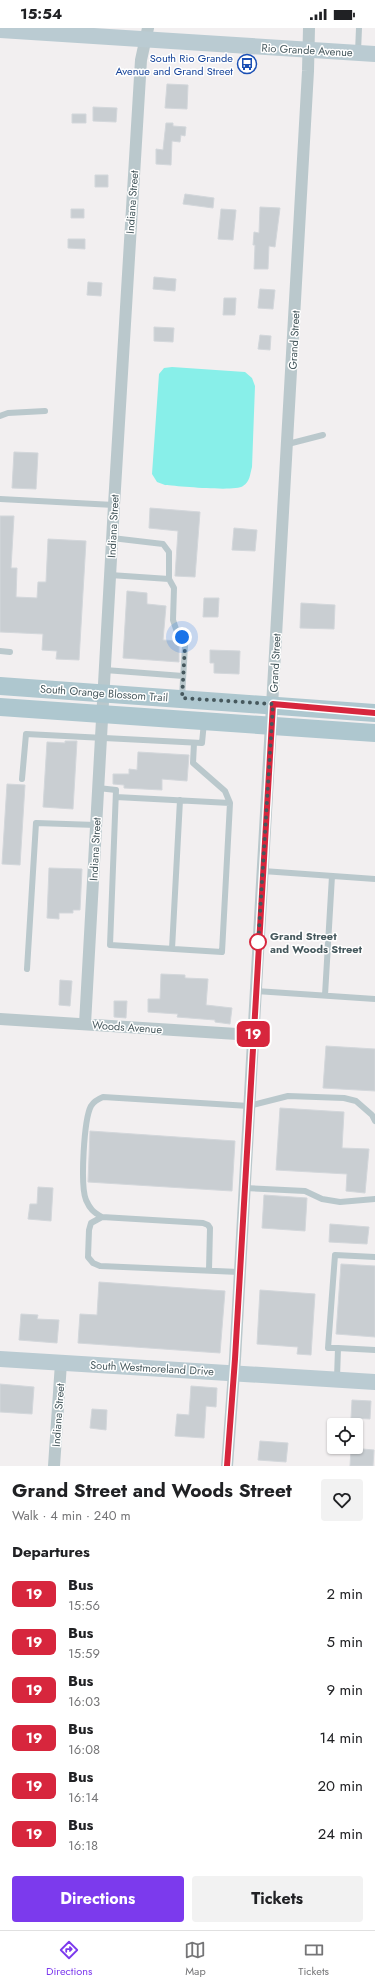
<!DOCTYPE html>
<meta charset="utf-8">
<style>
:root{--surface:#fff;--page:#f2f2f2;--text:#202124;--muted:#757577;--line:#e0e0e0;--accent:#7c3aed}
body{margin:0;font-family:Jost,sans-serif;background:var(--page);color:var(--text);height:100vh;display:flex;flex-direction:column;font-size:15px;white-space:nowrap}
*{box-sizing:border-box;margin:0}
p{font-size:13px;color:var(--muted)}
.icon{flex:none;width:22px;height:22px;fill:none;stroke:currentColor;stroke-width:2;stroke-linecap:round;stroke-linejoin:round}
.map{position:relative;height:1438px;overflow:hidden}
.details{display:flex;flex-direction:column;background:var(--surface);flex:1}
.details>*{flex:none}
.badge{padding:0 8px;border-radius:6px;font-size:14px;line-height:26px}
.fabs{position:absolute;left:327px;top:1390px;display:grid;gap:8px}
.fabs a{display:grid;place-items:center;width:36px;height:36px;border-radius:4px;background:var(--surface);box-shadow:0 1px 3px #0004;font-size:20px}
.you{position:absolute;width:20px;height:20px;margin:-10px;border:3px solid #fff;border-radius:50%;background:#1a73e8;box-shadow:0 0 0 6px #1a73e833}
.map>.badge{position:absolute;translate:-50% -50%;box-shadow:0 0 0 2px #fff}
h2{padding:0 12px;font-size:15px;line-height:36px}
.round{display:grid;place-items:center;flex:none;width:42px;height:42px;border-radius:4px;background:var(--page)}
.summary{display:flex;align-items:center;justify-content:space-between;height:68px;padding:0 12px}
h1{font-size:19px;font-weight:700;line-height:30px}
.action{display:flex;gap:8px;margin-top:auto;padding:8px 12px}
.action a{flex:1;height:46px;border-radius:4px;background:var(--accent);color:#fff;font-size:16px;font-weight:700;line-height:46px;text-align:center}
.action a+a{background:var(--page);color:var(--text)}
ul{padding:0;list-style:none}
li{display:flex;align-items:center;gap:12px;height:48px;padding:0 12px}
li div{flex:1}
li b{display:block;font-size:15px}
li em{font-style:normal}
li .badge{min-width:44px;font-weight:700;text-align:center}
.status{display:flex;justify-content:space-between;align-items:center;height:28px;padding:0 20px;background:var(--surface);direction:ltr}
.status svg{height:11px;fill:currentColor}
.menu{display:flex;justify-content:space-around;align-items:center;height:56px;border-top:1px solid var(--line);background:var(--surface);font-size:11px;color:var(--muted)}
.menu a{display:grid;justify-items:center;gap:2px}
.menu .selected{color:var(--accent)}
.map>svg:first-child{display:block}
.water{fill:#88efe9}
.building{fill:#c9ced2;stroke:#d3d7db}
.lines{fill:none;stroke-linecap:round;stroke-linejoin:round}
.lane{stroke:#bac8cc;stroke-width:6}
.street{stroke:#bac8cc;stroke-width:12}
.secondary{stroke:#bacbd2;stroke-width:16}
.primary{stroke:#aec7cf;stroke-width:18}
.line-casing{stroke:#fff;stroke-width:9}
.line{stroke:#d7263d;stroke-width:6}
.walk{stroke:#46585d;stroke-width:4;stroke-dasharray:0 7.2}
.stop-dot{fill:#fff;stroke:#d7263d;stroke-width:2}
.labels{text-anchor:middle;stroke-width:3;stroke-linejoin:round;paint-order:stroke}
.street-label{font-size:11px;fill:#46585d;stroke:#fff}
.transit-label{font-size:11px;fill:#164399;stroke:#fff;text-anchor:end}
.stop-label{font-size:11px;font-weight:bold;fill:#46585d;stroke:#fff;text-anchor:start}
</style>
<div class="status"><b>15:54</b><svg viewBox="0 0 49 12"><path d="M0 12V9h3v3zM5 12V6h3v6zM10 12V3h3v9zM15 12V0h3v12zM26 1h20v11H26zM47 4h2v5h-2z"/></svg></div>
<div class="map">
<svg width="375" height="1438" viewBox="0 0 375 1438">
<rect width="100%" height="100%" fill="#f2eff0"/>
<path class="water" d="M 172,339 L 245,344 L 252,350 L 255,358 L 252,439 C 250,446 250,454 243,458 C 235,464 178,458 165,457 L 157,454 L 152,446 L 159,346 L 164,340 Z"/>
<path class="building" d="M 167,56 L 188,57 L 187,81 L 165,80 Z
M 93,79 L 117,80 L 116,94 L 93,93 Z
M 72,86 L 86,86 L 86,95 L 72,95 Z
M 166,95 L 173,95 L 173,98 L 186,99 L 185,108 L 181,107 L 180,114 L 172,113 L 171,137 L 156,136 L 156,121 L 163,122 Z
M 95,147 L 108,147 L 108,159 L 95,159 Z
M 185,166 L 214,170 L 213,180 L 183,176 Z
M 260,179 L 280,180 L 275,219 L 269,218 L 268,241 L 254,241 L 255,217 L 253,217 L 254,204 L 259,205 Z
M 71,181 L 84,181 L 84,190 L 71,190 Z
M 221,181 L 236,182 L 233,212 L 218,211 Z
M 68,211 L 85,211 L 85,221 L 68,220 Z
M 154,249 L 176,251 L 175,263 L 153,261 Z
M 88,254 L 102,255 L 101,268 L 87,267 Z
M 260,261 L 275,262 L 273,281 L 258,280 Z
M 224,270 L 236,270 L 235,287 L 223,287 Z
M 154,299 L 174,300 L 173,314 L 154,313 Z
M 260,307 L 271,308 L 270,322 L 258,321 Z
M 14,424 L 38,425 L 36,461 L 12,460 Z
M 150,480 L 200,484 L 195,549 L 175,548 L 178,503 L 149,500 Z
M 0,488 L 14,488 L 11,540 L 17,540 L 16,569 L 37,570 L 38,554 L 46,554 L 48,511 L 86,513 L 79,632 L 56,631 L 57,623 L 42,622 L 43,606 L 0,604 Z
M 234,500 L 257,502 L 255,523 L 232,522 Z
M 127,563 L 147,565 L 147,576 L 166,578 L 163,612 L 179,613 L 179,634 L 123,630 Z
M 204,570 L 219,570 L 218,589 L 203,589 Z
M 301,575 L 335,577 L 334,601 L 300,600 Z
M 210,622 L 240,623 L 239,646 L 214,645 L 214,635 L 210,635 Z
M 65,713 L 77,713 L 73,781 L 43,779 L 47,714 L 65,715 Z
M 138,724 L 189,727 L 187,753 L 162,751 L 162,762 L 124,760 L 124,757 L 113,756 L 113,746 L 129,746 L 129,741 L 137,742 Z
M 7,756 L 25,757 L 20,837 L 2,836 Z
M 49,840 L 82,841 L 80,882 L 73,882 L 73,885 L 59,885 L 59,891 L 47,890 Z
M 161,946 L 185,947 L 185,950 L 208,951 L 206,977 L 232,980 L 230,996 L 215,994 L 215,992 L 177,989 L 178,986 L 148,984 L 148,971 L 160,971 Z
M 60,952 L 72,953 L 70,978 L 59,977 Z
M 114,973 L 127,973 L 126,990 L 114,989 Z
M 326,1018 L 375,1021 L 375,1063 L 323,1060 Z
M 280,1080 L 344,1084 L 342,1120 L 369,1121 L 365,1165 L 346,1163 L 347,1146 L 276,1142 Z
M 90,1103 L 235,1113 L 232,1163 L 88,1154 Z
M 38,1159 L 53,1160 L 51,1193 L 28,1191 L 30,1176 L 37,1176 Z
M 264,1167 L 307,1170 L 305,1203 L 262,1200 Z
M 330,1196 L 369,1199 L 367,1216 L 329,1214 Z
M 341,1236 L 375,1238 L 375,1309 L 336,1306 Z
M 99,1254 L 225,1263 L 220,1325 L 78,1315 L 80,1286 L 97,1287 Z
M 260,1262 L 315,1266 L 311,1327 L 297,1326 L 298,1319 L 257,1316 Z
M 21,1286 L 38,1287 L 37,1291 L 59,1292 L 57,1315 L 19,1312 Z
M 0,1356 L 34,1359 L 32,1386 L 0,1384 Z
M 191,1358 L 217,1360 L 216,1379 L 206,1378 L 204,1410 L 175,1408 L 177,1386 L 189,1387 Z
M 352,1372 L 371,1373 L 370,1391 L 351,1390 Z
M 92,1381 L 107,1382 L 106,1402 L 90,1400 Z
M 260,1413 L 288,1415 L 286,1434 L 258,1432 Z
M 351,1420 L 374,1422 L 373,1438 L 350,1438 Z"/>
<g class="lines">
<path class="lane" d="M 358,24 L 359,0
M 0,388 L 8,385 L 45,383
M 288,416 L 323,407
M 0,471 L 114,477
M 112,510 L 163,516 L 169,524 L 169,551 L 174,560 L 173,592 L 176,601 L 182,609 L 185,618 L 182,669
M 110,547 L 169,551
M 0,623 L 10,624
M 105,642 L 183,648
M 22,751 L 26,706 L 202,715 L 204,694
M 98,760 L 116,762 L 110,917 L 222,924 L 230,775 L 225,763 L 193,735 L 194,715
M 116,769 L 230,775
M 263,843 L 375,851
M 172,921 L 180,772
M 27,941 L 36,795 L 96,797
M 256,963 L 375,971
M 325,967 L 332,848
M 244,1160 L 305,1163 L 322,1171 L 340,1174 L 375,1171
M 102,1189 C 93,1184 90,1181 86,1172 C 80,1157 84,1091 91,1078 C 94,1073 98,1071 103,1069 L 249,1078 L 288,1068 L 344,1070 L 356,1073 L 372,1087 L 375,1093
M 209,1242 L 210,1200 L 208,1197 L 203,1195 L 102,1189 L 91,1195 L 89,1202 L 88,1229 L 93,1235 L 100,1238 L 239,1244
M 338,1320 L 375,1322
M 337,1350 L 338,1320 L 328,1320 L 335,1227 L 375,1229"/>
<path class="street" d="M 0,991 L 253,1007
M 85,996 L 114,477 L 141,32 L 148,0
M 54,1438 L 61,1335
M 227,1438 L 235,1331 L 308,43 L 309,0"/>
<path class="secondary" d="M 0,2 L 375,26
M 0,1331 L 375,1354"/>
<path class="primary" d="M 0,658 L 375,685
M 0,679 L 375,705"/>
</g>
<g class="lines">
<g class="line-casing">
<path id="line" d="M 227,1438 L 235,1331 L 273,676 L 375,685"/>
</g>
<use href="#line" class="line"/>
<path class="walk" d="M 182,609 L 185,618 L 182,670 L 273,676 L 258,918 L 258,914"/>
</g>
<defs>
<g id="bus-ring" transform="scale(1)"><circle r="9.5" fill="#fff" stroke="#1a4fb4" stroke-width="1.5"/><path d="M-5-6H5V4H4V6H2V4H-2V6H-4V4H-5ZM-3.5-4V0h7V-4ZM-3.5 1.2v1.5H-2V1.2ZM2 1.2v1.5H3.5V1.2Z" fill="#1a4fb4"/></g>
</defs>
<g fill-rule="evenodd">
<use href="#bus-ring" x="247" y="36"/>
</g>
<circle class="stop-dot" cx="258" cy="914" r="8"/>
<g class="labels">
<g class="street-label">
<text transform="translate(307 22) rotate(3)" y="4">Rio Grande Avenue</text>
<text transform="translate(132 174) rotate(-86)" y="4">Indiana Street</text>
<text transform="translate(294 312) rotate(-87)" y="4">Grand Street</text>
<text transform="translate(113 498) rotate(-87)" y="4">Indiana Street</text>
<text transform="translate(275 635) rotate(-87)" y="4">Grand Street</text>
<text transform="translate(104 665) rotate(4)" y="4">South Orange Blossom Trail</text>
<text transform="translate(95 821) rotate(-87)" y="4">Indiana Street</text>
<text transform="translate(127 999) rotate(4)" y="4">Woods Avenue</text>
<text transform="translate(152 1340) rotate(3)" y="4">South Westmoreland Drive</text>
<text transform="translate(58 1387) rotate(-86)" y="4">Indiana Street</text>
</g>
<g class="transit-label">
<text x="233" y="34">South Rio Grande<tspan x="233" dy="13">Avenue and Grand Street</tspan></text>
</g>
<g class="stop-label">
<text x="270" y="912">Grand Street<tspan x="270" dy="13">and Woods Street</tspan></text>
</g>
</g>
</svg>
<div class="fabs">
<a><svg class="icon" aria-label="locate" viewBox="0 0 24 24"><circle cx="12" cy="12" r="6"/><path d="M12 2v4M12 18v4M2 12h4M18 12h4"/></svg></a>
</div>
<div class="you" style="left:182px;top:609px"></div>
<b class="badge" style="left:253px;top:1006px;background:#d7263d;color:#fff">19</b>
</div>
<section class="details">
<div class="summary"><div><h1>Grand Street and Woods Street</h1><p>Walk · 4 min · 240 m</p></div><a class="round"><svg class="icon" aria-label="heart" viewBox="0 0 24 24"><path d="M12 20l-8-8c-3-5 5-10 8-4 3-6 11-1 8 4z"/></svg></a></div>
<h2>Departures</h2>
<ul>
<li><span class="badge" style="background:#d7263d;color:#fff">19</span><div><b>Bus</b><p>15:56</p></div><em>2 min</em></li>
<li><span class="badge" style="background:#d7263d;color:#fff">19</span><div><b>Bus</b><p>15:59</p></div><em>5 min</em></li>
<li><span class="badge" style="background:#d7263d;color:#fff">19</span><div><b>Bus</b><p>16:03</p></div><em>9 min</em></li>
<li><span class="badge" style="background:#d7263d;color:#fff">19</span><div><b>Bus</b><p>16:08</p></div><em>14 min</em></li>
<li><span class="badge" style="background:#d7263d;color:#fff">19</span><div><b>Bus</b><p>16:14</p></div><em>20 min</em></li>
<li><span class="badge" style="background:#d7263d;color:#fff">19</span><div><b>Bus</b><p>16:18</p></div><em>24 min</em></li>
</ul>
<div class="action"><a>Directions</a><a>Tickets</a></div>
</section>
<nav class="menu">
<a class="selected"><svg class="icon" aria-label="directions" viewBox="0 0 24 24"><path d="M12 3l9 9-9 9-9-9zM9 14v-3h6M13 9l2 2-2 2"/></svg>Directions</a>
<a><svg class="icon" aria-label="map" viewBox="0 0 24 24"><path d="M3 6l6-2 6 2 6-2v14l-6 2-6-2-6 2zM9 4v14M15 6v14"/></svg>Map</a>
<a><svg class="icon" aria-label="tickets" viewBox="0 0 24 24"><path d="M3 7h18v10H3zM15 7v10"/></svg>Tickets</a>
</nav>
